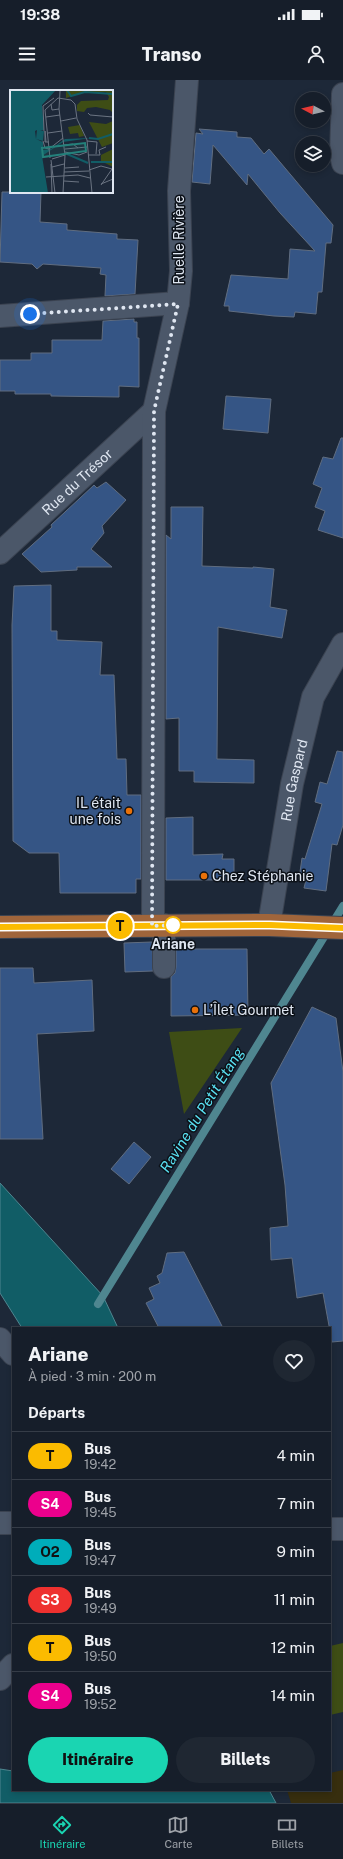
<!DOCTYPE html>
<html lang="fr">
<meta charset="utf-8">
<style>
:root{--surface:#161e2a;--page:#1f2732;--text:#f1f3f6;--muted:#9ea2a8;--line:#353c47;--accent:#1ad5b2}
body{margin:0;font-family:"Public Sans",sans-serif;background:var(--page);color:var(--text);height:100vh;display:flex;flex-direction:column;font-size:15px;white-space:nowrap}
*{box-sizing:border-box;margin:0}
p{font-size:13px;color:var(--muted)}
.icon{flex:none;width:22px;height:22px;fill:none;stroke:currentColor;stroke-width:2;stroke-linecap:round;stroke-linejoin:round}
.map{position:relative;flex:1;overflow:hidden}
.panel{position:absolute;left:12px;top:1247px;width:319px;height:464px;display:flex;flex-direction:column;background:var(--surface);border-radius:0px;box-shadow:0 2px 6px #0003,0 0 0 1px var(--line)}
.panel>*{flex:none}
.badge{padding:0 8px;border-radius:13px;font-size:14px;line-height:26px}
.needle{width:26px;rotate:277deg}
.buttons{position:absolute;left:295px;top:12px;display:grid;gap:8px}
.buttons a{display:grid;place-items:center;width:36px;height:36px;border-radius:50%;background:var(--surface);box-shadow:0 2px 6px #0003,0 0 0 1px var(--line);font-size:20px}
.you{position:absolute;width:20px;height:20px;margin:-10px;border:3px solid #fff;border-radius:50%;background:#1a73e8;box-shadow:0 0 0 6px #1a73e833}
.map>.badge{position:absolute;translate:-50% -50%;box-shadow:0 0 0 2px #fff}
h2{padding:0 16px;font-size:15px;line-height:36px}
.round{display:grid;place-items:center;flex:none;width:42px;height:42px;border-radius:21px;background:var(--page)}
.headline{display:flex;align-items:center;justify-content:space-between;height:68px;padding:0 16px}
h1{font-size:19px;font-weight:800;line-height:30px}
.cta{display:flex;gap:8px;margin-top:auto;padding:8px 16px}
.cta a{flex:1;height:46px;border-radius:24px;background:var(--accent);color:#111;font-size:16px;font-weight:800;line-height:46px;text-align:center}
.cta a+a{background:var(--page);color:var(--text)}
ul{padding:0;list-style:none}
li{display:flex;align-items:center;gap:12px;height:48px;padding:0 16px;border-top:1px solid var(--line)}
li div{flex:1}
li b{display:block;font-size:15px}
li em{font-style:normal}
li .badge{min-width:44px;font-weight:700;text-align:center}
.status{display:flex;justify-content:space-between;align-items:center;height:28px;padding:0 20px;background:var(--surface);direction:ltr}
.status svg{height:11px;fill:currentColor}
header{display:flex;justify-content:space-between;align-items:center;height:52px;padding:0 16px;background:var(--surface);font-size:18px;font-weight:800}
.dock{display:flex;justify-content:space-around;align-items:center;height:56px;border-top:1px solid var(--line);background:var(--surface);font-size:11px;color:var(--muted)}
.dock a{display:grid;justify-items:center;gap:2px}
.dock .active{color:var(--accent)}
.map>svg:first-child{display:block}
.green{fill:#3e4d15}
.sand{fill:#372e0e}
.water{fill:#115d66;stroke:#4f8690}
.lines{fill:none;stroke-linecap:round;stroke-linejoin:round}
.stream{stroke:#4f8690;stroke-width:8}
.building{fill:#355585;stroke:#606d80}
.minor-casing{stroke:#3b4351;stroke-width:24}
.major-casing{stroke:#3b4351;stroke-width:24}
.minor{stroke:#4b5769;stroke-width:22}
.major{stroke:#a0653b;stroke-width:22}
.line-casing{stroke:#fff;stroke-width:9}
.line{stroke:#fbbb00;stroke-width:6}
.walk{stroke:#dfe6f1;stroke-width:4;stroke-dasharray:0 7.2}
.food-dot{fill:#e8710a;stroke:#0c1118;stroke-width:1.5}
.stop-dot{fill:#fff;stroke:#fbbb00;stroke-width:2}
.labels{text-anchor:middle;stroke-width:3;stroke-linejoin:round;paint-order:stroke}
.street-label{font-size:14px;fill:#dfe6f1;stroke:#0c1118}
.poi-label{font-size:14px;fill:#dfe6f1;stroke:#0c1118;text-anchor:start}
.stop-label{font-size:14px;font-weight:bold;fill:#dfe6f1;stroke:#0c1118}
.water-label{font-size:15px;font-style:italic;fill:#59dff1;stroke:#0c1118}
.inset-river{fill:none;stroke:#115d66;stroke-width:2}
.inset-road{fill:none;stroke:#6b7482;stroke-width:1}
.view{fill:#24817b;fill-opacity:0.15;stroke:#24817b;stroke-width:2}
.inset-edge{fill:none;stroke:#dfe6f1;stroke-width:2}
</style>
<div class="status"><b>19:38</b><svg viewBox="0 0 49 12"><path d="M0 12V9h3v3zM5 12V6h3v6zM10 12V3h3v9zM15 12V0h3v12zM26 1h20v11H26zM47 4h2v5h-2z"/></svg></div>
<header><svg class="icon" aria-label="menu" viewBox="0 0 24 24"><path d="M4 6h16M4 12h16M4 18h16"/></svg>Transo<svg class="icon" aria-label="person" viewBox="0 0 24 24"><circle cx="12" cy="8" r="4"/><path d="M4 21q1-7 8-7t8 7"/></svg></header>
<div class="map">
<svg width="343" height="1723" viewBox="0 0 343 1723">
<rect width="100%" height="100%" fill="#1d2838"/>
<path class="green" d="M 242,948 L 184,1034 L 169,952 Z
M 343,1563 L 343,1632 L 330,1635 L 330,1566 Z"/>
<path class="sand" d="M 343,1690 L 343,1723 L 291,1723 L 287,1710 L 330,1710 L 330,1693 Z"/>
<path class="water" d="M 0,1103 L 103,1216 L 118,1248 L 22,1248 L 0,1213 Z
M 0,1689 L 13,1691 L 13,1710 L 269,1710 L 276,1723 L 0,1723 Z"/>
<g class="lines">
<path class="stream" d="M 98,1224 L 343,826"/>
</g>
<path class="building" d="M 199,49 L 237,52 L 237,57 L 251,58 L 264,74 L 269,69 L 333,145 L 331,163 L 326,163 L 322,212 L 318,212 L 316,234 L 295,232 L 294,237 L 274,236 L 229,231 L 229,226 L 224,226 L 231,195 L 288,199 L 290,169 L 315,171 L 280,133 L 248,94 L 247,105 L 213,65 L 210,104 L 192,102 L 196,53 L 203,54 Z
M 2,112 L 41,112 L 40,142 L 67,144 L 67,150 L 117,154 L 117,159 L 138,160 L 135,214 L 105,216 L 106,195 L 100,194 L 101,188 L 43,184 L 37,189 L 32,184 L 0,182 Z
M 134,239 L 134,242 L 137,242 L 137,258 L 139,258 L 139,307 L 119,306 L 119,317 L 51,316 L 51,314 L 15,314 L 15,311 L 0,311 L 0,280 L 31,280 L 31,273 L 52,273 L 52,260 L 102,260 L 103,241 Z
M 226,316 L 271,319 L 268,353 L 223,349 Z
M 341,358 L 343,358 L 343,458 L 318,450 L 325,431 L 315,427 L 322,408 L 313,404 L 323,377 L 333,379 Z
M 106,402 L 126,420 L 102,446 L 104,453 L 91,469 L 112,487 L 77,487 L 77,490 L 41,492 L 22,474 L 52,447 L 51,445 L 94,405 L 97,408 Z
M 171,427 L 203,427 L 202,486 L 253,488 L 253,487 L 274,489 L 270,527 L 287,530 L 282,558 L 218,547 L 217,679 L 254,680 L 254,703 L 194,702 L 194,691 L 179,691 L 179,638 L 166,639 L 166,455 L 171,459 Z
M 51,505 L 51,551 L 57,551 L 57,560 L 102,562 L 100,595 L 114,595 L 117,679 L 126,679 L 127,715 L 141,715 L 141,799 L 136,799 L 136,813 L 60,813 L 59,773 L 29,773 L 13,761 L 12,545 L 14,506 Z
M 337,671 L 343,672 L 343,745 L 337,765 L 332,764 L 326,811 L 304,808 L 306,800 L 299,799 L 302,778 L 305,779 L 322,724 L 315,722 L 320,702 L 327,704 Z
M 193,737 L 193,775 L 223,774 L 222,779 L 234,779 L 234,800 L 166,800 L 166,738 Z
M 152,862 L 153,891 L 125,892 L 124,863 Z
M 176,869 L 247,869 L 248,935 L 171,936 L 171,897 L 175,893 L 176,887 Z
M 0,888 L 33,888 L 34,903 L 92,900 L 94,951 L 37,954 L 43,1059 L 0,1059 Z
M 312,927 L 336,938 L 343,992 L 343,1261 L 332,1262 L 323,1213 L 297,1218 L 292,1178 L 271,1180 L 270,1148 L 288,1146 L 285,1105 L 271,1003 Z
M 134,1062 L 151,1077 L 129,1104 L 111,1089 Z
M 184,1172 L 223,1248 L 159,1248 L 146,1223 L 154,1219 L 149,1208 L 160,1203 L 157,1196 L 162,1193 L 167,1173 Z"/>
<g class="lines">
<g class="minor-casing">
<g id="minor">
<path d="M 343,14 L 341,75 L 343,83"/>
<path d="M 0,236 L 178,223"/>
<path id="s1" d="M 0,473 L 154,331"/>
<path d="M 164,845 L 164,887"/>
<path id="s2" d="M 269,845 L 292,704 L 313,617 L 343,564"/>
<path d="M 153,846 L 154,331 L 178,223 L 181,191 L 179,111 L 187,0"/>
<path d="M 0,1259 L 13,1274"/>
<path d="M 0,1443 L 13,1443"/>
<path d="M 330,1449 L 343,1449"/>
<path d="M 0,1599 L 13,1585"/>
</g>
</g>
<g class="major-casing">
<path id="major" d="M 0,847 L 269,845 L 343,848"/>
</g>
<use href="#minor" class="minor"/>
<use href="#major" class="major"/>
</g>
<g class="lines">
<g class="line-casing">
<path id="line" d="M 0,847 L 270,845 L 343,848"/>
</g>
<use href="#line" class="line"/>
<path class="walk" d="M 30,234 L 178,224 L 154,331 L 152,846 L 178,845 L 173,845"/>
</g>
<g class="food-dot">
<circle cx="129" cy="731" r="4"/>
<circle cx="204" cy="796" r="4"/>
<circle cx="195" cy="930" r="4"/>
</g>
<circle class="stop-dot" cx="173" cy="845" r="8"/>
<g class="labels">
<g class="street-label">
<text transform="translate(179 160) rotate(-90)" y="5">Ruelle Rivière</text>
<text dy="5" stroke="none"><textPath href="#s1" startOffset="105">Rue du Trésor</textPath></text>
<text dy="5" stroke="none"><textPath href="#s2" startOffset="147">Rue Gaspard</textPath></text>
</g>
<g class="poi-label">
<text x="121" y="728" text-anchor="end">IL était<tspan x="121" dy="16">une fois</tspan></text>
<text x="212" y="801">Chez Stéphanie</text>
<text x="203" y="935">L’Îlet Gourmet</text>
</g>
<g class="stop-label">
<text x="173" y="869">Ariane</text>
</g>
<g class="water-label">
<text transform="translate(202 1030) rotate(-58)" y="5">Ravine du Petit Étang</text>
</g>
</g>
<g transform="translate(10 10)">
<rect width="103" height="103" fill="#1d2838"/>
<path d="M 103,0 L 103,23 L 100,20 L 86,17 L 77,18 L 74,22 L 67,21 L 67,15 L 71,11 L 98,10 L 99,7 L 96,2 L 72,3 L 56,8 L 56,0 ZM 103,31 L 103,53 L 92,57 L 79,32 L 96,34 ZM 70,35 L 74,46 L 69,47 L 68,43 L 60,44 L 58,37 ZM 103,59 L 103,77 L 91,71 L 91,65 Z" fill="#3e4d15"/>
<path d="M 0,0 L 46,0 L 32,15 L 34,40 L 30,41 L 34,41 L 33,51 L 26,49 L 27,40 L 25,41 L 26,49 L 33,52 L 33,60 L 41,59 L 55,49 L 81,48 L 53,52 L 32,66 L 38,103 L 0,103 Z" fill="#115d66"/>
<path class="inset-river" d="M 57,0 L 61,6 L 75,2 L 103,4M 79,48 L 88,49 L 103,44M 57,64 L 78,73M 81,72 L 103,72"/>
<path class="inset-road" d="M 50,1 L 49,19 L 55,65 L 53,103M 48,8 L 61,10 L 65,14 L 67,29 L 77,50 L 82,103M 41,14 L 42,20 L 49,19M 78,23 L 80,25 L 103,27M 36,27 L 50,25M 51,31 L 66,28M 34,41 L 33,16 L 44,8M 38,43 L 52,41M 33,51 L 35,58 L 39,59 L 53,48M 77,51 L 87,52 L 86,64M 36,52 L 35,41 L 35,52 L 39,52M 54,55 L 63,54 L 68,58M 55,59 L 77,57M 55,62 L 69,65 L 77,62M 78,65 L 90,65 L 89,60 L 96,57M 40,68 L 35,20 L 48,8M 42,69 L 55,65M 41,70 L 45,103M 41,74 L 42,103M 42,77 L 54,74M 55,78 L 69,77M 79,80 L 91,76 L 102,79 L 91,95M 54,82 L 79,81M 36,87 L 68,85 L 80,88M 54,91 L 69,92M 91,94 L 103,89"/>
<path class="view" d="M 75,53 L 76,61 L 33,67 L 32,58 Z"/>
<rect width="103" height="103" class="inset-edge"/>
</g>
</svg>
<div class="buttons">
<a><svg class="needle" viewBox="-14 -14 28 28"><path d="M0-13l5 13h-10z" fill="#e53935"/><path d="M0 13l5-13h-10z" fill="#9ea2a8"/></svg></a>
<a><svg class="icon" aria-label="layers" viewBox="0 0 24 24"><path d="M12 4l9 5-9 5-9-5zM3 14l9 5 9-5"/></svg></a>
</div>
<div class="you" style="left:30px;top:234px"></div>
<b class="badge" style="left:120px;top:846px;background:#fbbb00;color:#111">T</b>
<section class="panel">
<div class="headline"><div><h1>Ariane</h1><p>À pied · 3 min · 200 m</p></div><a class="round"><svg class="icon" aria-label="heart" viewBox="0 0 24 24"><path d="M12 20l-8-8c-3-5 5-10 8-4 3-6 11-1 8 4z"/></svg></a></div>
<h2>Départs</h2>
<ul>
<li><span class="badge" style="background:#fbbb00;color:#111">T</span><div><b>Bus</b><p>19:42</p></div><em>4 min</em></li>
<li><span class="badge" style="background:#ec008c;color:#fff">S4</span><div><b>Bus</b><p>19:45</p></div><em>7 min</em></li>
<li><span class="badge" style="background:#00adba;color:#111">O2</span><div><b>Bus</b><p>19:47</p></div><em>9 min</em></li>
<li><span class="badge" style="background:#ee312f;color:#fff">S3</span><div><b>Bus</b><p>19:49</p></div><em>11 min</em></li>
<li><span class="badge" style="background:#fbbb00;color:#111">T</span><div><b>Bus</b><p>19:50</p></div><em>12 min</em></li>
<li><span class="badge" style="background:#ec008c;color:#fff">S4</span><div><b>Bus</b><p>19:52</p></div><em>14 min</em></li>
</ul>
<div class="cta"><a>Itinéraire</a><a>Billets</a></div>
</section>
</div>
<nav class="dock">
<a class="active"><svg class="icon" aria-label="directions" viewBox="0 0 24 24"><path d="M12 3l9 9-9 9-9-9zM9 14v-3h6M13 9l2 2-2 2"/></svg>Itinéraire</a>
<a><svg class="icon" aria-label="map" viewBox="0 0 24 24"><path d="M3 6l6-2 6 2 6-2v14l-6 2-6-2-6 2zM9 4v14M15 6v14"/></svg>Carte</a>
<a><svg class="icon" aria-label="tickets" viewBox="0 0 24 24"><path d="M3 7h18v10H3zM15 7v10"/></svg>Billets</a>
</nav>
